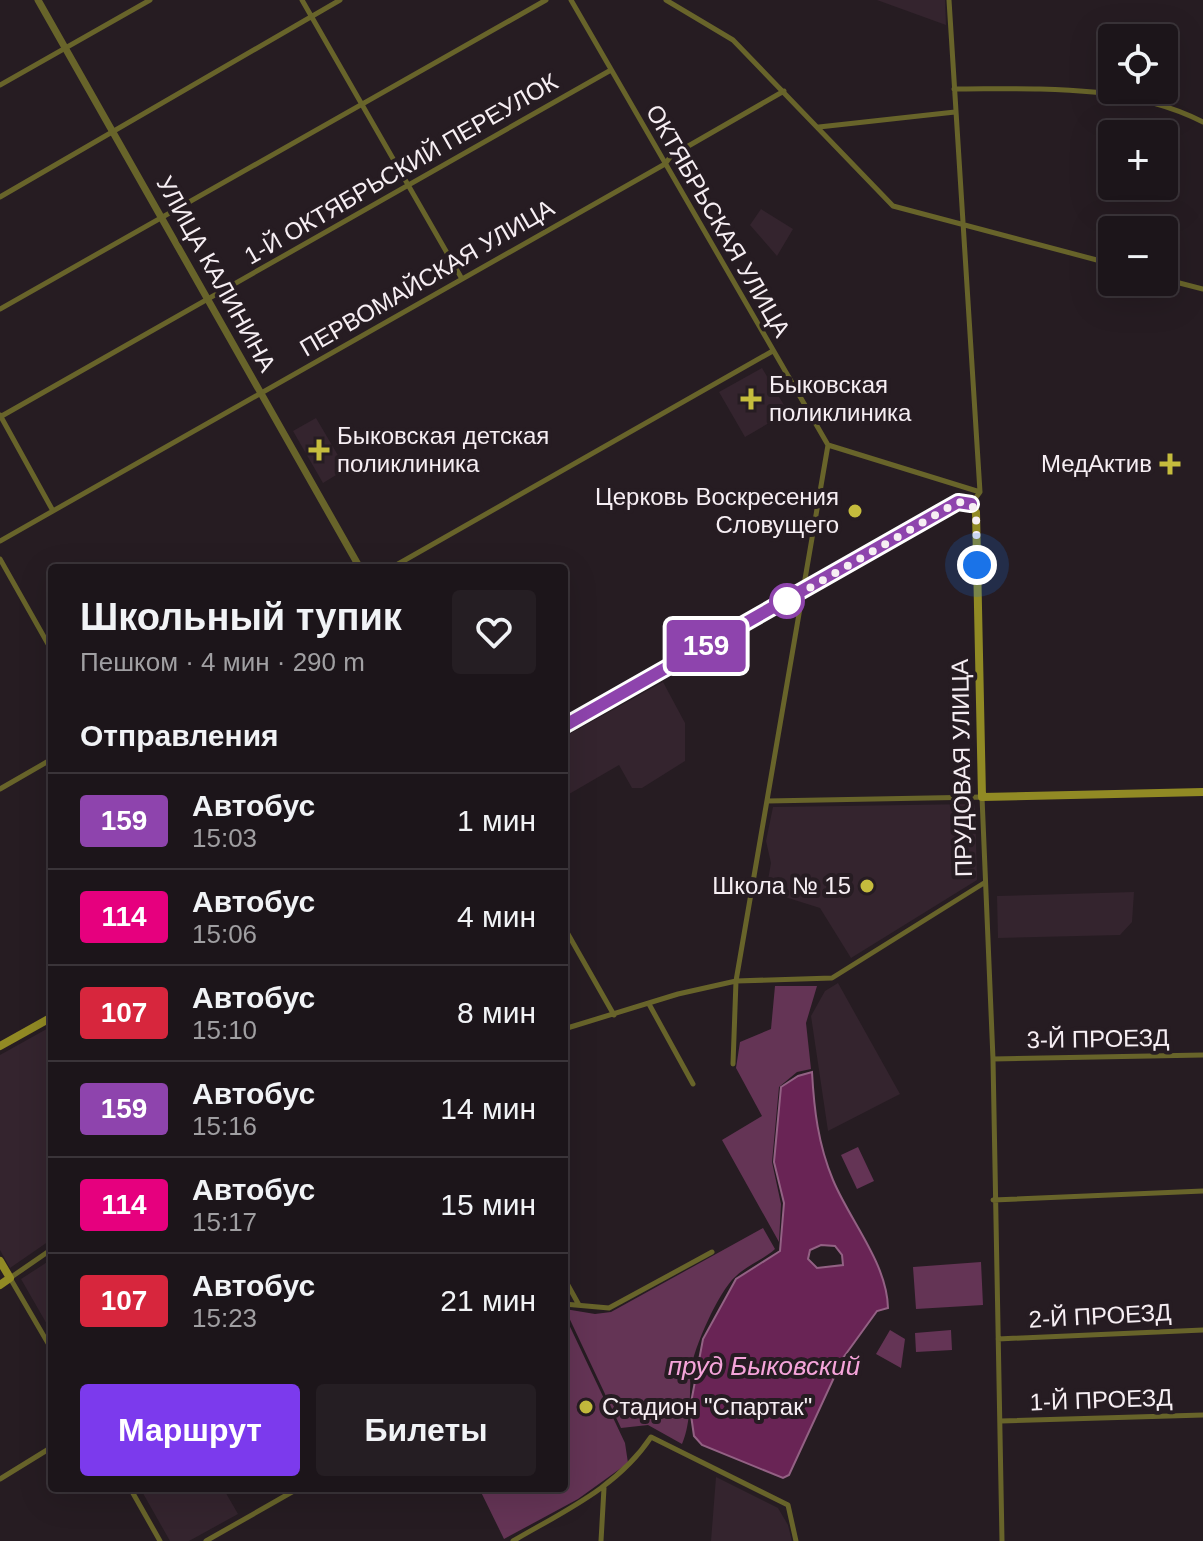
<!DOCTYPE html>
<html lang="ru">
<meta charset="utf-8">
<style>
:root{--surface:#1c151a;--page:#251e23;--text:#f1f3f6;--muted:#a09fa2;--line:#3a3439;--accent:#7c3aed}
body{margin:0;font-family:Helvetica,sans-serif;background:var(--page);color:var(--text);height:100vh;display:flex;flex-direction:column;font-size:30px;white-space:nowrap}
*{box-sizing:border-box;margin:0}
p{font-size:26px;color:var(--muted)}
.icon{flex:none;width:44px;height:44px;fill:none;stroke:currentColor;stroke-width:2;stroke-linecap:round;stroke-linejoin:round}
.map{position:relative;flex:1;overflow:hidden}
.sheet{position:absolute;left:48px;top:564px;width:520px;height:928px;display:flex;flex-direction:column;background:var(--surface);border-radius:8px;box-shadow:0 8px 32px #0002,0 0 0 2px var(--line)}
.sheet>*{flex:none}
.badge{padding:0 16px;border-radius:6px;font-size:28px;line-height:52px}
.controls{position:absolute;left:1098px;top:24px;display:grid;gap:16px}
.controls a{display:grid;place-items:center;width:80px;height:80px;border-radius:8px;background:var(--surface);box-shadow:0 8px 32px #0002,0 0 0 2px var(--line);font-size:40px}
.you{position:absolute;width:40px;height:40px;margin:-20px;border:6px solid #fff;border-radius:50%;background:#1a73e8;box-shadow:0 0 0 12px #1a73e833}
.map>.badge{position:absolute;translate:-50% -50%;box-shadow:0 0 0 4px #fff}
h2{padding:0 32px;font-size:30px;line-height:72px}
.round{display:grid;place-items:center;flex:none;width:84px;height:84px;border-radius:8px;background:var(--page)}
.headline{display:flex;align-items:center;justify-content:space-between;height:136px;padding:0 32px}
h1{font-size:38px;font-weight:700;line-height:60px}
.action{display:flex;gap:16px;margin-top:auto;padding:16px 32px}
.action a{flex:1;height:92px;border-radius:8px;background:var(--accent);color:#fff;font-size:32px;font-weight:700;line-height:92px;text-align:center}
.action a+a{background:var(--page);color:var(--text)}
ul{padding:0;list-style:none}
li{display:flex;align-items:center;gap:24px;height:96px;padding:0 32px;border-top:2px solid var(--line)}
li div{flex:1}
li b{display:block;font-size:30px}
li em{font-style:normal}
li .badge{min-width:88px;font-weight:700;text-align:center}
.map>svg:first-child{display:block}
.built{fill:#34242e}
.green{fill:#643455}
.water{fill:#692455;stroke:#936184;stroke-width:2;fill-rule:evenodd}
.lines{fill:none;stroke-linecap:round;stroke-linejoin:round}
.minor{stroke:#68642a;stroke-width:5}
.tertiary{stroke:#68642a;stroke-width:7}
.secondary{stroke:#918a24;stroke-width:8}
.line-casing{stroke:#fff;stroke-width:18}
.line{stroke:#8e44ad;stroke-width:12}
.walk{stroke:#f6eef3;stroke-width:8;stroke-dasharray:0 14.4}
.poi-dot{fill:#c5bc3d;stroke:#261c22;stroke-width:3}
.stop-dot{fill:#fff;stroke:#8e44ad;stroke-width:4}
.labels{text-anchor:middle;stroke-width:8;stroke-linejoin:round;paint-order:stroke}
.street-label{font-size:24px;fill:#f6eef3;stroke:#261c22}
.poi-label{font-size:24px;fill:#f6eef3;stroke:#261c22;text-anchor:start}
.water-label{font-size:26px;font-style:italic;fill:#f5a4da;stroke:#261c22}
</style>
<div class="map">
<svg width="1203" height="1541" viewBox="0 0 1203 1541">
<rect width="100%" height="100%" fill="#261c22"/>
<path class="built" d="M 877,0 L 945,0 L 946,25 Z
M 761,209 L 793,229 L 777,256 L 750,225 Z
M 762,368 L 788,412 L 745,437 L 719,392 Z
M 316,418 L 346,469 L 323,483 L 293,431 Z
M 663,682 L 685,723 L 685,761 L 642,788 L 632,788 L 619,765 L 564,797 L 564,737 Z
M 975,804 L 977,880 L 851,958 L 820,908 L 766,891 L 771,863 L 766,841 L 773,807 Z
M 1134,892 L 1132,922 L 1120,935 L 998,938 L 997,896 Z
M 838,983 L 900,1094 L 828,1131 L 811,1016 L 825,991 Z
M 52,1026 L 52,1239 L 10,1268 L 0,1250 L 0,1055 Z
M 52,1259 L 52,1333 L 21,1279 Z
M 716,1477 L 778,1508 L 788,1525 L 792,1541 L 711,1541 Z
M 140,1488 L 223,1488 L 238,1514 L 189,1541 L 170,1541 Z"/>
<path class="green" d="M 775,986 L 817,986 L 806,1023 L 811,1069 L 797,1072 L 779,1087 L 772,1162 L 781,1204 L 779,1242 L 722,1140 L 762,1116 L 736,1068 L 740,1042 L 771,1029 Z
M 858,1147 L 874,1181 L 857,1189 L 841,1155 Z
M 763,1228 L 775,1249 C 763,1260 747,1265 735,1277 C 719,1291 693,1349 691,1370 C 689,1394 692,1421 682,1444 L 648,1425 L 621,1428 L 565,1309 L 595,1314 L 611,1312 Z
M 981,1262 L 983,1305 L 916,1309 L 913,1267 Z
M 564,1314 L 625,1443 L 628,1463 L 578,1499 L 504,1539 L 479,1488 L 564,1488 Z
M 890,1330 L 905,1339 L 901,1368 L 876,1354 Z
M 951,1330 L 952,1350 L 916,1352 L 915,1333 Z"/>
<path class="water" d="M 812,1072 C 814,1109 818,1144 833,1180 C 850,1221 887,1263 888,1308 L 877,1311 L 843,1358 L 789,1475 L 783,1478 L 702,1445 L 694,1436 L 690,1408 L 703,1339 L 736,1279 L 780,1251 L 784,1203 L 774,1162 L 781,1087 L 798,1076 ZM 821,1245 L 835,1246 L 842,1255 L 843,1265 L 817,1268 L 808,1259 L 810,1250 Z"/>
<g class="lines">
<path class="minor" d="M 302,0 L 462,279
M 571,0 L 828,445 L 980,492
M 666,0 L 733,40 L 893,206 L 1112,264
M 949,0 L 980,492 L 971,504
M 0,85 L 150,0
M 954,89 C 1038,89 1126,83 1203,122
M 819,127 L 955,112
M 0,197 L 340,0
M 1164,279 L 1203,289
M 0,309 L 546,0
M 0,415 L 53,511
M 0,417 L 611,70
M 0,541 L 665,164 L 671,156 L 784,91
M 0,559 L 52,651
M 391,568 L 771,352
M 0,789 L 52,759
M 767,801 L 982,797 L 993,1059 L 1002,1541
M 564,927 L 614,1015
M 649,1004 L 693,1084
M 564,1029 L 678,994 L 736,981 L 832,978 L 984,883
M 993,1059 L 1203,1055
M 733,1064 L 736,981 L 828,445
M 993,1200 L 1203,1191
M 52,1249 L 10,1278 L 52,1350
M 564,1278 L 579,1305
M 564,1304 L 609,1308 L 712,1252
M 998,1339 L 1203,1330
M 1001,1421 L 1203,1415
M 0,1479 L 52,1447
M 130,1488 L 160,1541
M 206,1541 L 299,1488
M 513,1541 C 564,1511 618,1487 651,1437 L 788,1505 L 796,1541
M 601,1541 L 604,1488"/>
<path class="tertiary" d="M 38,0 L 360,568"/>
<path class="secondary" d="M 564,726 L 958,502 L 966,502 L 976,512 L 982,797 L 1203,792
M 0,1046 L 52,1017
M 0,1261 L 10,1278 L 0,1285"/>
</g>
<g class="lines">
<g class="line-casing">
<path id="line" d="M 564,726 L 958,502 L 971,504"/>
</g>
<use href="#line" class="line"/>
<path class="walk" d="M 787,601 L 780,605 L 958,502 L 971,504 L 976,512 L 977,565"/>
</g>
<g class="poi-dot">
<path d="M747 387h8v8h8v8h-8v8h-8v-8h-8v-8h8z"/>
<path d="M315 438h8v8h8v8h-8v8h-8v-8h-8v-8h8z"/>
<path d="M1166 452h8v8h8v8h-8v8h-8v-8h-8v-8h8z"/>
<circle cx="855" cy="511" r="8"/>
<circle cx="867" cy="886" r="8"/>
<circle cx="586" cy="1407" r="8"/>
</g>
<circle class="stop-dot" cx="787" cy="601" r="16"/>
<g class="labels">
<g class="street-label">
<text transform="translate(401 169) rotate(-30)" y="8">1-Й ОКТЯБРЬСКИЙ ПЕРЕУЛОК</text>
<text transform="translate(718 221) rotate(60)" y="8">ОКТЯБРЬСКАЯ УЛИЦА</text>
<text transform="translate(216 274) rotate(61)" y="8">УЛИЦА КАЛИНИНА</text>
<text transform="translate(427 278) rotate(-30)" y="8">ПЕРВОМАЙСКАЯ УЛИЦА</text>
<text transform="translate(962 768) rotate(-91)" y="8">ПРУДОВАЯ УЛИЦА</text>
<text transform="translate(1098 1039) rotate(-1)" y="8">3-Й ПРОЕЗД</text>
<text transform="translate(1100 1316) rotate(-3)" y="8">2-Й ПРОЕЗД</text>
<text transform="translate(1101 1400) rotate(-2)" y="8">1-Й ПРОЕЗД</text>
</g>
<g class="poi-label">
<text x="769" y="393">Быковская<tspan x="769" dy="28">поликлиника</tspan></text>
<text x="337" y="444">Быковская детская<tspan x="337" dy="28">поликлиника</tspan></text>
<text x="1152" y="472" text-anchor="end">МедАктив</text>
<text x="839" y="505" text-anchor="end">Церковь Воскресения<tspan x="839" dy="28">Словущего</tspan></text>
<text x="851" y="894" text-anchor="end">Школа № 15</text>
<text x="602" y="1415">Стадион "Спартак"</text>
</g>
<g class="water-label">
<text x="764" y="1375">пруд Быковский</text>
</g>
</g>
</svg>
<div class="controls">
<a><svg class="icon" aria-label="locate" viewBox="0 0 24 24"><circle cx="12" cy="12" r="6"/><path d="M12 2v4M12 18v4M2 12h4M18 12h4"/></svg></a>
<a>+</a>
<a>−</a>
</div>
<div class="you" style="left:977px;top:565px"></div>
<b class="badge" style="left:706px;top:646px;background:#8e44ad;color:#fff">159</b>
<section class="sheet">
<div class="headline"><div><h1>Школьный тупик</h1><p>Пешком · 4 мин · 290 m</p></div><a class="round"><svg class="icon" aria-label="heart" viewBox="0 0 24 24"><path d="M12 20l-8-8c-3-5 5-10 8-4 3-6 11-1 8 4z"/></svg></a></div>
<h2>Отправления</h2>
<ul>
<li><span class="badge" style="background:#8e44ad;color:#fff">159</span><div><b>Автобус</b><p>15:03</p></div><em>1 мин</em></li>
<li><span class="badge" style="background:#e6007e;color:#fff">114</span><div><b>Автобус</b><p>15:06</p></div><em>4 мин</em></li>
<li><span class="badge" style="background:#d7263d;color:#fff">107</span><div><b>Автобус</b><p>15:10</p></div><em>8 мин</em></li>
<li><span class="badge" style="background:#8e44ad;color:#fff">159</span><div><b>Автобус</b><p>15:16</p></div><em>14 мин</em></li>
<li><span class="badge" style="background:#e6007e;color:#fff">114</span><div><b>Автобус</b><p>15:17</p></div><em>15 мин</em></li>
<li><span class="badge" style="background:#d7263d;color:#fff">107</span><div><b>Автобус</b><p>15:23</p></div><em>21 мин</em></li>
</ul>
<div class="action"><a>Маршрут</a><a>Билеты</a></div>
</section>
</div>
